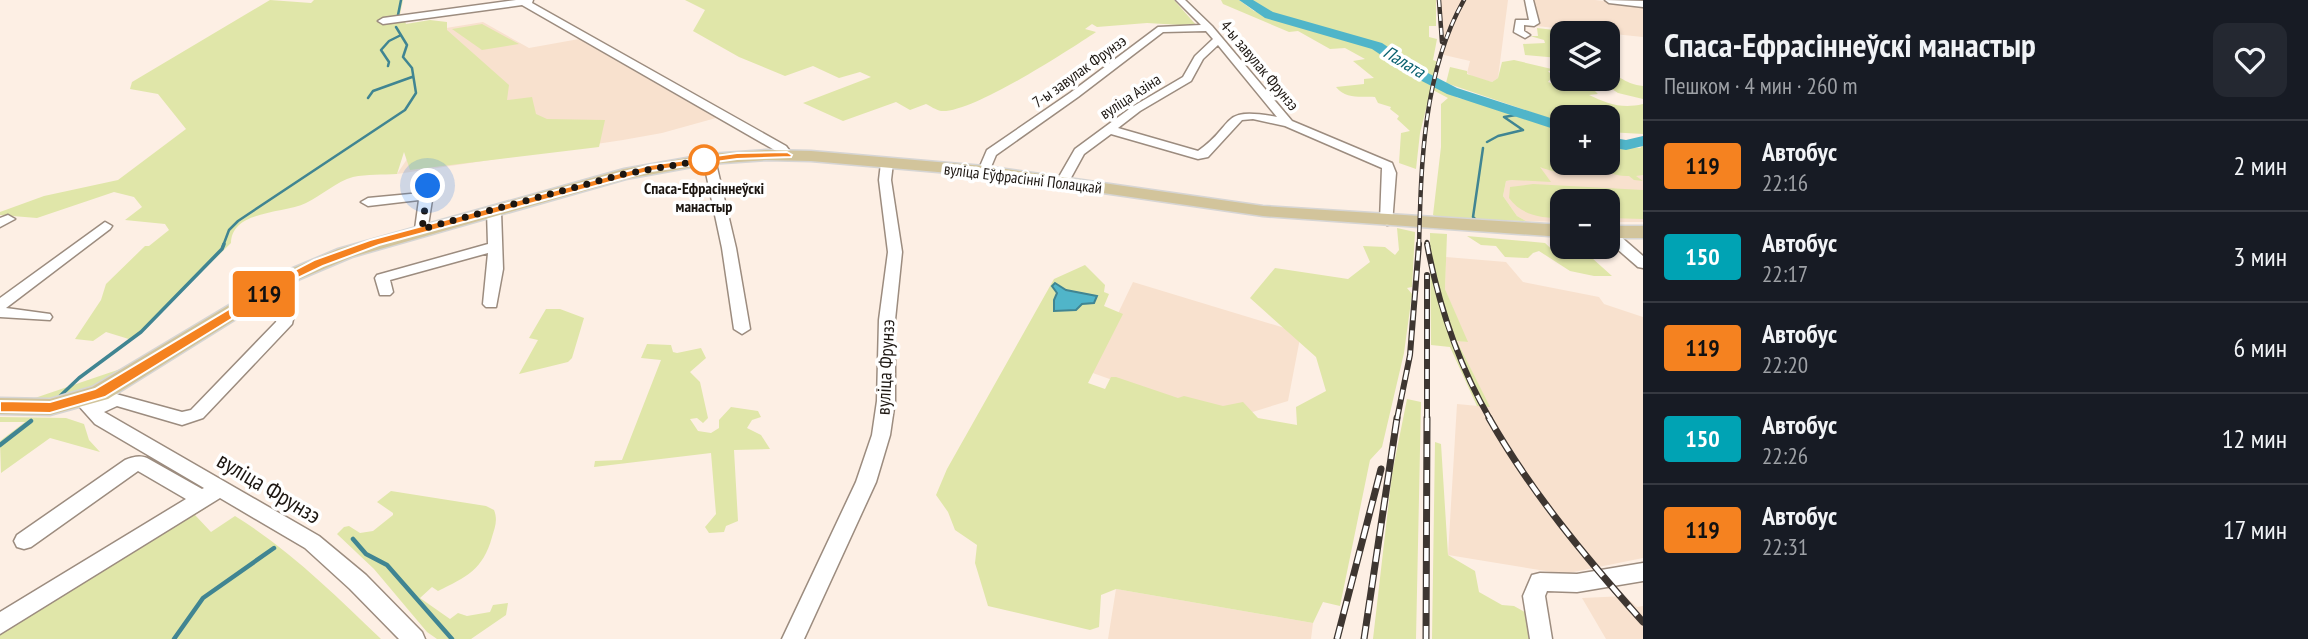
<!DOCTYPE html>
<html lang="ru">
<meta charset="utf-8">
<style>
:root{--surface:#171b24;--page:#242831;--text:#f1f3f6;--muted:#9ea1a6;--line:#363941}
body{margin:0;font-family:"PT Sans Narrow",sans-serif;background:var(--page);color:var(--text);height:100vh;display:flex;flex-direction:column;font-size:26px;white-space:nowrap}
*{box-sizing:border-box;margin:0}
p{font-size:23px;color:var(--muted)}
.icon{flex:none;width:38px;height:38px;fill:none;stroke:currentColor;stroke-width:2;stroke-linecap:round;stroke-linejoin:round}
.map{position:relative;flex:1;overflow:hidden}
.side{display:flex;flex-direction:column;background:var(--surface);width:665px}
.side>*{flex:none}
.badge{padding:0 14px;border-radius:5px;font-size:24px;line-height:46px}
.controls{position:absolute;left:1550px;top:21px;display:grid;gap:14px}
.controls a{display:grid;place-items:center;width:70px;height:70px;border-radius:14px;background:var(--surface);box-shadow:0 2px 5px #0004;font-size:35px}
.you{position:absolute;width:35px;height:35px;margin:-18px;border:5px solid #fff;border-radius:50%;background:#1a73e8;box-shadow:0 0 0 10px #1a73e833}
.map>.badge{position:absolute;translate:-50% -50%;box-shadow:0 0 0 4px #fff}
.round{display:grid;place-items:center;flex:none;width:74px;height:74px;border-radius:14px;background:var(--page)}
.head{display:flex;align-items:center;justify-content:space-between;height:119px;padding:0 21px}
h1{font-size:33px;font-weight:700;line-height:52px}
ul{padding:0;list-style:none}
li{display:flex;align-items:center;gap:21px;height:91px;padding:0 21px;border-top:2px solid var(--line)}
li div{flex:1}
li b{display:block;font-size:26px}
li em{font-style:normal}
li .badge{min-width:77px;font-weight:700;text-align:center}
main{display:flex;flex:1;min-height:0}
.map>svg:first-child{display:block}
.built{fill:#f8e1ce}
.green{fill:#e0e6a9}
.water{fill:#50b5c9;stroke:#408592;stroke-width:2}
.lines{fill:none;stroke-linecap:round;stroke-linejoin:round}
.stream-far2{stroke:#408592;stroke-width:2.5}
.stream-far1{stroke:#408592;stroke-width:3.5}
.stream{stroke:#408592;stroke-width:4.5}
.river{fill:#50b5c9;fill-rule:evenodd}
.minor-casing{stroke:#9c8c7f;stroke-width:3}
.major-casing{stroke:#d6d5d4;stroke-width:3}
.minor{fill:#fff;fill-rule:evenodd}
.major{fill:#d2c49b;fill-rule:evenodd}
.rail-far2-casing{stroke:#3e3631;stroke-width:4.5}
.rail-far1-casing{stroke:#3e3631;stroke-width:6}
.rail-casing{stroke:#3e3631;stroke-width:7}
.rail-far2{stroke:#fff;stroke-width:2.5;stroke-dasharray:7;stroke-linecap:butt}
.rail-far1{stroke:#fff;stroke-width:3.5;stroke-dasharray:10;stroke-linecap:butt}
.rail{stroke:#fff;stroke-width:4.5;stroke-dasharray:13;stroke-linecap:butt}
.line{fill:#f58220;stroke:#fff;stroke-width:2}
.walk{stroke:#1c1611;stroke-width:7;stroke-dasharray:0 12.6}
.stop-dot{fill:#fff;stroke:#f58220;stroke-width:3.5}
.labels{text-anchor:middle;stroke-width:7;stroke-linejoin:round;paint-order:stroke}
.far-street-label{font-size:16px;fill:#1c1611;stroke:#fff}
.far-stop-label{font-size:16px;font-weight:bold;fill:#1c1611;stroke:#fff}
.far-water-label{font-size:18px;font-style:italic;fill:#08606f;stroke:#fff}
.street-label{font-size:19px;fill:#1c1611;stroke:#fff}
.near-street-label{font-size:23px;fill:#1c1611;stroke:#fff}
</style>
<main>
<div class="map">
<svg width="1643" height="639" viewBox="0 0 1643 639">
<rect width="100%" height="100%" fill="#fdefe4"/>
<path class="built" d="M 1436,0 L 1508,0 L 1498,78 L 1492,82 L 1475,78 L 1467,73 L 1470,61 L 1444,55 Z
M 1533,0 L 1595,0 L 1643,6 L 1643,37 L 1536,26 L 1537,10 Z
M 483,22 L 529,48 L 579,39 L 716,118 L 662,133 L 623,140 L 397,174 L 469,67 L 440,29 Z
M 1528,153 L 1563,163 L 1643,166 L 1643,222 L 1608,222 L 1608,201 L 1563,201 L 1563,222 L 1526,221 L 1517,216 L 1503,196 L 1506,181 L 1512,180 Z
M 1446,257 L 1506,262 L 1523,282 L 1599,297 L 1604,304 L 1643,317 L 1643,558 L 1564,574 L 1448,555 L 1457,404 L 1489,407 L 1457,340 L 1467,342 L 1445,289 Z
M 1133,282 L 1301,333 L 1288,401 L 1233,418 L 1188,407 L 1090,372 Z
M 1116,589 L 1313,623 L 1311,639 L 1108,639 Z
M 1625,596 L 1637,607 L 1643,606 L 1643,639 L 1606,639 L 1582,598 Z"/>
<path class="green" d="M 270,0 L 311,3 L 314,0 L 403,0 L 399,19 L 404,19 L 406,24 L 430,20 L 447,22 L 447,30 L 509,85 L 507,100 L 532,97 L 536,114 L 547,119 L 605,120 L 599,147 L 410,170 L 404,152 L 397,174 C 383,175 367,174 353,177 C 337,181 321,196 306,203 C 283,214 232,210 231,243 L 132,340 L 106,332 L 93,341 L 75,339 L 101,300 L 106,284 L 145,246 L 149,246 L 169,230 L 165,224 L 125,220 L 142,207 L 134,197 L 114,192 L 37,218 L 0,215 L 0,212 L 44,196 L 118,180 L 186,129 L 158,94 L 130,89 L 132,82 Z
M 685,0 L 1174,0 L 1197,26 L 1147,23 L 1097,27 L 1092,24 L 1085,29 L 1096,32 C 1069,50 971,114 941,111 C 936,110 930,106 926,104 L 910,110 L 896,102 L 843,121 L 803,103 L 871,77 L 860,72 L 839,78 L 813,66 L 785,76 L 739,57 L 693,31 L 705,10 Z
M 1221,0 L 1239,0 L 1254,11 L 1375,48 L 1417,76 L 1458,98 L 1491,105 L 1563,130 L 1563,163 L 1608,163 L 1608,145 L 1640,148 L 1643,145 L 1643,175 L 1636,176 L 1643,181 L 1634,180 L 1629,176 C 1611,177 1598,165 1580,168 L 1582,170 C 1571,176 1552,172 1540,167 L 1551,182 L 1512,180 L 1506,181 L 1503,196 L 1517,216 L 1526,221 L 1440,219 L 1433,215 L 1441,147 L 1441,104 L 1448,98 L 1431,89 L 1420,133 L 1416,169 L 1399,163 L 1401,133 L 1410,131 L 1397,119 L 1399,116 L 1390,109 L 1391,107 L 1378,103 L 1375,97 C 1362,96 1346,100 1336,87 L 1364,84 L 1364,79 L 1374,78 L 1353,61 L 1365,59 L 1345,48 L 1330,49 L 1298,31 L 1289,32 L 1223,4 Z
M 1251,0 L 1436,0 L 1436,26 L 1429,26 L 1429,37 L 1437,39 L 1433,60 L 1438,62 L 1434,77 L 1382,45 L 1279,16 L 1263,10 Z
M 482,24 L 519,44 L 482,50 L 452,29 Z
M 1537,28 L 1581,33 L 1563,33 L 1563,62 L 1559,58 L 1525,55 L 1523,44 L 1545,43 L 1544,40 L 1530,36 L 1538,36 Z
M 1514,60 L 1556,70 L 1548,71 L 1553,76 L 1548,82 L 1572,90 L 1595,91 L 1598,94 L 1589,95 C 1608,104 1622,109 1643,104 L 1643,134 L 1608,132 L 1608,117 L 1563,117 L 1563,123 L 1446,83 L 1450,67 L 1467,71 L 1467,74 L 1492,82 L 1498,78 L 1502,62 Z
M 1608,74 C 1623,76 1624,84 1643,86 L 1643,99 L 1618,93 L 1597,79 L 1608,79 Z
M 1533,184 L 1643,190 L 1643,219 L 1608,218 L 1608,201 L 1563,201 L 1563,218 C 1542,218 1522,216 1509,198 L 1510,187 Z
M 1397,228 L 1415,232 L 1412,287 L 1407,288 L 1412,294 L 1404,353 L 1382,447 L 1370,460 L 1340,606 L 1323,602 L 1313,623 L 1116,589 L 1101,595 L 1099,627 L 1090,630 L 988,606 L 975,563 L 977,545 L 955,530 L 948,512 L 936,495 L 947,469 L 1054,279 L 1085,265 L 1105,285 L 1104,292 L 1109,294 L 1104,306 L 1123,314 L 1088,383 L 1105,389 L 1111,377 L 1116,377 L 1178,398 L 1184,396 L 1223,406 L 1243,402 L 1258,418 L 1297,425 L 1296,407 L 1326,391 L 1316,357 L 1250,298 L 1275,268 L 1348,279 L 1370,262 L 1363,246 L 1385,247 L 1395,255 L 1399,250 Z
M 1430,233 L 1447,234 L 1445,289 L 1468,342 L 1457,341 L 1490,407 L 1477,406 L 1450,347 L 1431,345 Z
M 1467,236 L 1545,243 L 1561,258 L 1592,258 L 1612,276 L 1594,276 L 1570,271 L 1539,251 L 1533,253 L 1528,258 L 1505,257 L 1496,246 L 1481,245 Z
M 546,309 L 560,309 L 584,318 L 572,358 L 568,362 L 519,374 L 538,340 L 529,338 Z
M 647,344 L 671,345 L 673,352 L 677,353 L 701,348 L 706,358 L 690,372 L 700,382 L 708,418 L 703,423 L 697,418 L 690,419 L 698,431 L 711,433 L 719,428 L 719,420 L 731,407 L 758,411 L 761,417 L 752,420 L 747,428 L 761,435 L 770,449 L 734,450 L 738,521 L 726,526 L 724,532 L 709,533 L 705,527 L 716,514 L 711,453 L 594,467 L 595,461 L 622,460 L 661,360 L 641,358 Z
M 144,361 C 100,387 78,399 26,401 Z
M 1407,399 L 1421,402 L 1416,639 L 1373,639 L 1392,474 Z
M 0,417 L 66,418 L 84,424 L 89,440 L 100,452 L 50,438 L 1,473 L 0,441 L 25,422 L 0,422 Z
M 1435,442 L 1441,444 L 1448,555 L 1475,571 L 1479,592 L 1502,605 L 1514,606 L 1530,615 L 1533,639 L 1432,639 Z
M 391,491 L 486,506 L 494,510 C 498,520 495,527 492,537 C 483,570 466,577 438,591 L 432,587 L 420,598 L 450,619 L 458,613 L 467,616 L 490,612 L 493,605 L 508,603 L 506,615 L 471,639 L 437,639 L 427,632 L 374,569 L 337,534 L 344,527 L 349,526 L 360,533 L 373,531 L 393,515 L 393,513 L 377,502 Z
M 204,502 L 208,507 L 195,515 L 211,532 L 235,516 C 290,550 334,594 381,639 L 0,639 L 0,629 Z"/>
<path class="water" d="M 1055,283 L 1066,290 L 1097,296 L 1094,303 L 1082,304 L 1076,310 L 1054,311 L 1054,300 L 1057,293 L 1052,286 Z"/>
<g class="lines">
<path class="stream-far2" d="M 398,15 L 401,0
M 388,66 L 389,62 L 381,50 L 389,41 L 401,35
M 368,98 L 373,91 L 412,77
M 1487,142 L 1498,136 L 1523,130 L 1504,117 L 1522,114
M 1475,219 L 1473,217 L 1483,148
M 223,246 L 229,230 L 238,221 L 405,110 L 416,93 L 412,68 L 403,57 L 407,45 L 396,27"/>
<path class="stream-far1" d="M 59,397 L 79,378 L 141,332 L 222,249 L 224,244"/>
<path class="stream" d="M 0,445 L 31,421
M 353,539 L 366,554 L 387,565 L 452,639
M 174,639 L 203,598 L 274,548"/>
<path class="river" d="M 1239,0 L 1253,0 L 1273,12 L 1382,43 L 1424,71 L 1457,88 L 1563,122 L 1563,132 L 1447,94 L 1414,77 L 1372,49 L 1265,18 Z
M 1643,136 L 1643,146 L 1626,150 L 1608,147 L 1608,137 L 1626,140 Z"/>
<g class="minor-casing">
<path id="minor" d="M 516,0 L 533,0 L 532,3 L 786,146 L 793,155 L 787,159 L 778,152 L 522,5 L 383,24 L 378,21 L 383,18 Z
M 1176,0 L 1185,0 L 1212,26 L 1292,121 L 1392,163 L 1396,173 L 1392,224 L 1387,225 L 1380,221 L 1382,168 L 1285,126 L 1253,119 L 1242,120 L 1208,157 L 1198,159 L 1111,134 L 1084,154 L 1067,185 L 1057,185 L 1056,182 L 1075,149 L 1132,107 L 1183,77 L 1195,56 L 1213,39 L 1206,31 L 1163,32 L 1078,97 L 996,155 L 988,174 L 980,174 L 978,171 L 987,150 L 1070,93 L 1158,27 L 1201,25 ZM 1218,45 L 1277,117 C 1218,106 1237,124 1198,151 L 1118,128 L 1140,111 L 1191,81 L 1203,59 Z
M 1525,0 L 1533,0 L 1539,23 L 1534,26 L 1524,25 L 1524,31 L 1530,35 L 1525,38 L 1514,32 L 1516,20 L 1529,20 Z
M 1605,0 L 1643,1 L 1643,7 L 1609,3 Z
M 709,155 L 715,159 L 736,248 L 750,329 L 742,334 L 734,329 L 722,248 L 703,159 Z
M 887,159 L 893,163 L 891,180 L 902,252 L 895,320 L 895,401 L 890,435 L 876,482 L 804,639 L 782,639 L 856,482 L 872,435 L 877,401 L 879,320 L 888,252 L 879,180 L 881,163 Z
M 428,183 L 434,187 L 427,232 L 422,233 L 415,229 L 419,200 L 368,206 L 361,202 L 368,198 L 421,193 L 423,184 Z
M 494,207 L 501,211 L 503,269 L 496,307 L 486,307 L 483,304 L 488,253 L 390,280 L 393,292 L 390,295 L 380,295 L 375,278 L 377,275 L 488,244 L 487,211 Z
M 8,215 L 15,219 L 0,227 L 0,218 Z
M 105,222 L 112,226 L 110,229 L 6,308 L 50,314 L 52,317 L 50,320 L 0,317 L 0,298 Z
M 1608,229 L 1613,230 L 1643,256 L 1643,268 L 1638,267 L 1608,241 Z
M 269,286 L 284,296 L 295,311 L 292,324 L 203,418 L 182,425 L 117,406 L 104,412 L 319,536 L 366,575 L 422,632 L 425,639 L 399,639 L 350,589 L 305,548 L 220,498 L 0,634 L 0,612 L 186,499 L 138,471 L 31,547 L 24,549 L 17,547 L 14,541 L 17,535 L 125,460 C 133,457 139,455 147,458 L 202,489 L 204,488 L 95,424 L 78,405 L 80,395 L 92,395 L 95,401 L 116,394 L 182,412 L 191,410 L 276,322 L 279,311 L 261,291 Z
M 1643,563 L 1643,581 L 1577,592 L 1547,591 L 1545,596 L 1552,639 L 1530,639 L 1523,596 L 1532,575 L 1540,573 L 1577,574 Z"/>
</g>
<g class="major-casing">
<path id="major" d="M 766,150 L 811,151 L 984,166 L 1263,206 L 1563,225 L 1563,237 L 1263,216 L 984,176 L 811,161 L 766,160 L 709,164 L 626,179 L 352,257 L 300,279 L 108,399 L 50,415 L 0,414 L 0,398 L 50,399 L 92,387 L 286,271 L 338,249 L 624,169 L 709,154 Z
M 1608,226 L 1643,226 L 1643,238 L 1608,238 Z"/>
</g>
<use href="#minor" class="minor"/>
<use href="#major" class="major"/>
<g class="rail-far2-casing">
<path id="rail-far2" d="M 1439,0 L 1442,42
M 1427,242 L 1428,246
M 1419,246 C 1421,165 1423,72 1464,0"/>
</g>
<g class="rail-far1-casing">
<path id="rail-far1" d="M 1427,244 C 1439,307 1458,364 1490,419
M 1397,419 L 1410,355 L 1419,244
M 1427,419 L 1427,275"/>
</g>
<g class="rail-casing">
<path id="rail" d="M 1489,418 C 1531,492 1586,558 1643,622
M 1337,639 L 1381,469
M 1364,639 L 1397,418
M 1426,639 L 1427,418"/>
</g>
<use href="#rail-far2" class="rail-far2"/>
<use href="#rail-far1" class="rail-far1"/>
<use href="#rail" class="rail"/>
</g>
<path class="line" d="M 787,152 L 792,155 L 791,157 L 737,159 L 651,171 L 379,245 L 323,266 L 298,278 L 105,397 L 50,413 L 0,412 L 0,401 L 50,402 L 95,389 L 289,273 L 314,260 L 370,240 L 650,165 L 737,153 Z"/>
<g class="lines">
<path class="walk" d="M 428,186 L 422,229 L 624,174 L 704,160"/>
</g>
<circle class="stop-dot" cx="704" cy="160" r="14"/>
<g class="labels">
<g class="far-street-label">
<text transform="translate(1260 65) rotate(50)" y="6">4-ы завулак Фрунзэ</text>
<text transform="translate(1079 71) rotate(-36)" y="6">7-ы завулак Фрунзэ</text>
<text transform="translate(1130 96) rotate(-33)" y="6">вуліца Азіна</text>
<text transform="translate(1023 178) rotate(7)" y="6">вуліца Еўфрасінні Полацкай</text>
</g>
<g class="far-stop-label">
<text x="704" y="194">Спаса-Ефрасіннеўскі<tspan x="704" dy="18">манастыр</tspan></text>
</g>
<g class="far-water-label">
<text transform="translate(1404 62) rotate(31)" y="6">Палата</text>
</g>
<g class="street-label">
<text transform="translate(885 367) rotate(-87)" y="7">вуліца Фрунзэ</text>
</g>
<g class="near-street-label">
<text transform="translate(269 488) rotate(31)" y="8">вуліца Фрунзэ</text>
</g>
</g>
</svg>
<div class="controls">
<a><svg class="icon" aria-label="layers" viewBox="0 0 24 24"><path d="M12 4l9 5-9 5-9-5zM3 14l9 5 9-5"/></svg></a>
<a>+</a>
<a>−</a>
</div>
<div class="you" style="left:428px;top:186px"></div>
<b class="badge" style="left:264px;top:294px;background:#f58220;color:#111">119</b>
</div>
<section class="side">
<div class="head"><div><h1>Спаса-Ефрасіннеўскі манастыр</h1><p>Пешком · 4 мин · 260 m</p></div><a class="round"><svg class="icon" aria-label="heart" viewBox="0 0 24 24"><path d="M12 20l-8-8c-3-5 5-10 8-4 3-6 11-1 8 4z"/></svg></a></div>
<ul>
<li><span class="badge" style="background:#f58220;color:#111">119</span><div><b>Автобус</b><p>22:16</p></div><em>2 мин</em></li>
<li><span class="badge" style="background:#00a3b4;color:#fff">150</span><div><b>Автобус</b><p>22:17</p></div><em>3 мин</em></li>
<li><span class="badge" style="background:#f58220;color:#111">119</span><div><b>Автобус</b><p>22:20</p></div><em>6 мин</em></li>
<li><span class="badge" style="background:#00a3b4;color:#fff">150</span><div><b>Автобус</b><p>22:26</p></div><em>12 мин</em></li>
<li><span class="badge" style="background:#f58220;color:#111">119</span><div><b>Автобус</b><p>22:31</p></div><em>17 мин</em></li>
</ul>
</section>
</main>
